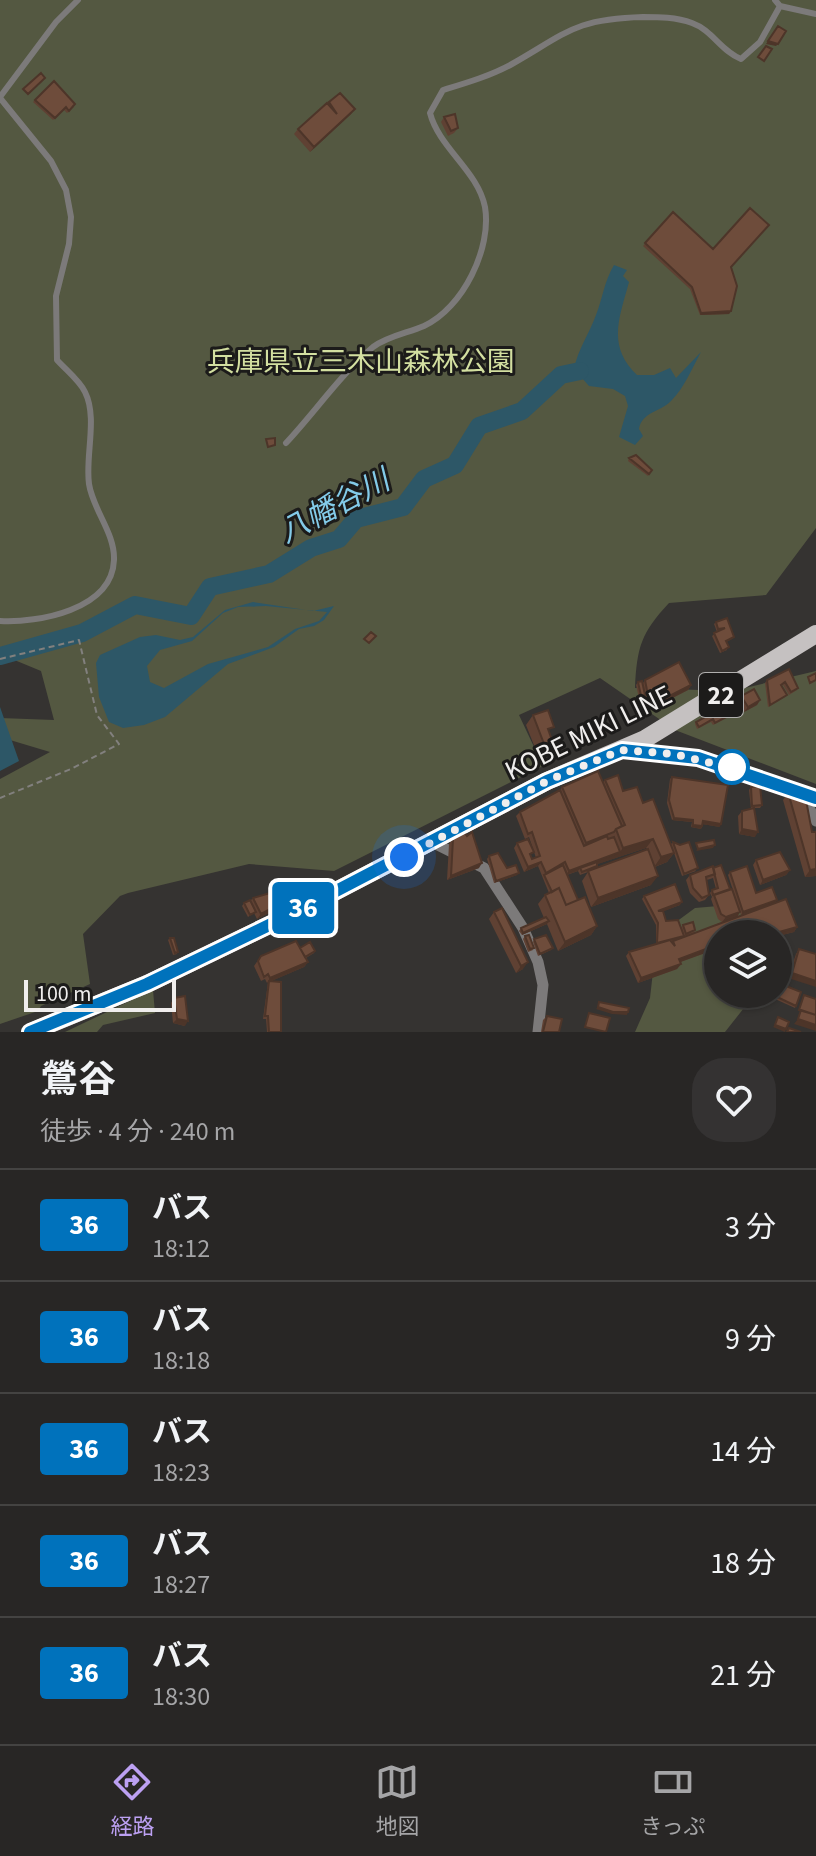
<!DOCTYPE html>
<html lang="ja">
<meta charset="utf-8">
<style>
:root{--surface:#282625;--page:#343232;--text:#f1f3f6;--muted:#a5a5a7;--line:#444342;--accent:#bca0f2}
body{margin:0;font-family:"Source Sans 3","Noto Sans JP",sans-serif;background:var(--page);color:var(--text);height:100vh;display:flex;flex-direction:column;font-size:30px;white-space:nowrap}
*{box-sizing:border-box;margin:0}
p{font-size:26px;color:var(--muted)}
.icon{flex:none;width:44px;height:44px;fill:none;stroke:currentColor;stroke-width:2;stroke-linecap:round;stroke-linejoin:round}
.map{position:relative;height:1032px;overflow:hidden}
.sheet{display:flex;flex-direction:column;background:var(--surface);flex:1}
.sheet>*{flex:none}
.badge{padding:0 16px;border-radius:6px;font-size:28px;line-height:52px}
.tools{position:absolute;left:704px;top:920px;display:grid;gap:16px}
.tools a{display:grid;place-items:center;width:88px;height:88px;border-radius:50%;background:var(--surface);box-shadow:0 2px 6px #0004,0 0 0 2px var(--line);font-size:40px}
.scale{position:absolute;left:24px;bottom:20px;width:152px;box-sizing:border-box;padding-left:8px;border:4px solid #f0eeed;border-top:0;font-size:22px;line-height:28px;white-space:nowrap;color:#f0eeed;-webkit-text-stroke:6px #1c1b1a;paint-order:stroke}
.you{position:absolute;width:40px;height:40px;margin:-20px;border:6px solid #fff;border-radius:50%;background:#1a73e8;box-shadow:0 0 0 12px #1a73e833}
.map>.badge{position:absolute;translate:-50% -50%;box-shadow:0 0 0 4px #fff}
.round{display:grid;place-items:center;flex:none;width:84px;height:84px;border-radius:32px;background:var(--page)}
.overview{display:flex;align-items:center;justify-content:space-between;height:136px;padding:0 40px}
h1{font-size:38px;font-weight:700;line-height:60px}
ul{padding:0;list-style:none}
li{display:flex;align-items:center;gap:24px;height:112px;padding:0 40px;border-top:2px solid var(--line)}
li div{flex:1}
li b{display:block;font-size:30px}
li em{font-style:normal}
li .badge{min-width:88px;font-weight:700;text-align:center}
.tab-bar{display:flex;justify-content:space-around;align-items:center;height:112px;border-top:2px solid var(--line);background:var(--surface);font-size:22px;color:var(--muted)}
.tab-bar a{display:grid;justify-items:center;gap:4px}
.tab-bar .active{color:var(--accent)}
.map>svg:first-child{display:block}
.green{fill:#545841}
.water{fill:#2d5767;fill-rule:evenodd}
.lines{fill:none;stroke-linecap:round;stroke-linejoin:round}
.river{stroke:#2d5767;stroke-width:18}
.path{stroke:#82807e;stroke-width:2;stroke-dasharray:6 4;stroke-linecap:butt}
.service{stroke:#7c7a7a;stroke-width:6}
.minor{stroke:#7c7a7a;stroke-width:11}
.tertiary{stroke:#7c7a7a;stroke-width:14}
.primary{stroke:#c5c1c1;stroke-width:18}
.wall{fill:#5f4133;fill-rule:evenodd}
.shaded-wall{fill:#4d3529}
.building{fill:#6e4c3b;stroke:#4d3529;stroke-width:2}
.line-casing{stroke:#fff;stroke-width:18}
.line{stroke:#0072bc;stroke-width:12}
.walk{stroke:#f0eeed;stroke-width:8;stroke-dasharray:0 14.4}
.stop-dot{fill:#fff;stroke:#0072bc;stroke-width:4}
.labels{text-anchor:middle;stroke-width:6;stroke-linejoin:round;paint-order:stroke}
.shield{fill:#1c1b1a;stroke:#b0afae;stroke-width:2}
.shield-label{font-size:26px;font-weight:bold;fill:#f0eeed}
.park-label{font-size:28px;fill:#d3dfa0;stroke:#1c1b1a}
.street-label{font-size:28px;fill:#f0eeed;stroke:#1c1b1a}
.water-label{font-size:30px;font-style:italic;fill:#83cbe9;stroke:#1c1b1a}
</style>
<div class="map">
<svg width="816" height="1032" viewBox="0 0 816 1032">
<rect width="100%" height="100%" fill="#353331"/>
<path class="green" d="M 0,0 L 816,0 L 816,528 L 766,595 L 669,603 C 641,633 637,647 635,688 L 732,691 L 816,671 L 816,784 L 675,730 L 600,678 L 519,715 L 543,766 L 334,871 L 249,864 L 128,893 L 120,896 L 83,934 L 90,984 L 41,1006 L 38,1011 L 0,1024 L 0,779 L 50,752 L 0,737 L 0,718 L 54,720 L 41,671 L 12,659 L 0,661 Z
M 730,905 L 761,913 L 718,934 L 718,994 L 755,994 L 725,1032 L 635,1032 L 650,998 L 657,936 L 695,908 Z
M 153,990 L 155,1013 L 103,1025 L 97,1032 L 65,1032 Z"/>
<path class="water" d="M 614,265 L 627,270 L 623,276 L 629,282 C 619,319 607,346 637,375 L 654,375 L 670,368 L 676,378 L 701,352 C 692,368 685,387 671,401 C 660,412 642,412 639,429 L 643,436 L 635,445 L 619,437 L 628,406 L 625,396 L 613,389 L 589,386 L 574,369 C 578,349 589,334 596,315 C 603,297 604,282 614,265 Z
M 253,602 L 313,611 L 334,606 L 324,620 L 314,626 L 299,629 L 274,647 L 228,664 L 165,717 L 144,725 L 123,728 L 109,722 L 99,697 L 96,663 L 100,655 L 140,637 L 156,635 L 180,640 L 193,637 L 225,610 ZM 266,606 L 327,612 L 319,621 L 295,629 L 268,647 L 208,664 L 164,688 L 150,682 L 147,666 L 160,650 L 192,641 L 223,613 L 238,607 Z
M 0,707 L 19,761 L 0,771 Z"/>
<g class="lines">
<path class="river" d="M 0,656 L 82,633 L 135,605 L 191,616 L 210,587 L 269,574 L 311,548 L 339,539 L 356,519 L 403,507 L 424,479 L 455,465 L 479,426 L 522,411 L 561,375 L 580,371"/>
<path class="path" d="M 0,659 L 79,640 L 97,715 L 119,744 L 71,769 L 0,798"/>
<path class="service" d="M 775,0 L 780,6 L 816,14
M 0,97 L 56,22 L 78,0
M 0,98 L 51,161 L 66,190 L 71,217 L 69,244 L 56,296 L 57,360 C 66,370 80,381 85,392 C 98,418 85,456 89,484 C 93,510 115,533 114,560 C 112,610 38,623 0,621
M 286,443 C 315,412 341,374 373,347 C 388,336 408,333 424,326 C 463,308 492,248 485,207 C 478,171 439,148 430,113 L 443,90 C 466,83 490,76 512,64 C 568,32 575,19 643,17 C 659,17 676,17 692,23 C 712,30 721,51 741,59 L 760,42 L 780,6"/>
<path class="minor" d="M 801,793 L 816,821
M 432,842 L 484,868 L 523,928 L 538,962 L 543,985 L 538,1032"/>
<path class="tertiary" d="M 624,750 L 698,758 L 816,798"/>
<path class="primary" d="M 31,1032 L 147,984 L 292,914 L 547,781 L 645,739 L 816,634"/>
</g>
<path class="wall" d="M 35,100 L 74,107 L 67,113 L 64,110 L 53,120 L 33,102 Z
M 329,102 L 351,114 L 310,152 L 294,134 L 298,129 Z
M 444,117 L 458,128 L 454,133 L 448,136 L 441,122 Z
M 673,212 L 731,268 L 731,311 L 729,314 L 700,315 L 690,289 L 643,246 Z
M 629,458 L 652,470 L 648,476 L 628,461 Z
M 716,622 L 734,637 L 732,639 L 726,642 L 727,650 L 720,653 L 712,636 L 717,632 L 714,624 Z
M 789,669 L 797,690 L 789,695 L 783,685 L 781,686 L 787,695 L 785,697 L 768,707 L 765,683 L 767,680 Z
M 645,680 L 691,685 L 688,690 L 647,711 L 644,697 L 639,698 L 636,685 L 638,682 L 643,683 Z
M 741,696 L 760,700 L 757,705 L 744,712 L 738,700 Z
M 533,715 L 550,733 L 554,746 L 547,756 L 539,758 L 526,725 Z
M 730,715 L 728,717 L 713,725 L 711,722 L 697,729 L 695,724 L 696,722 Z
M 672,777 L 720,827 L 703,824 L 701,829 L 691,827 L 692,822 L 672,820 L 667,803 L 670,779 Z
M 605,780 L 643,803 L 671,844 L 673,842 L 696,871 L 682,876 L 674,853 L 667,862 L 655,867 L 651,885 L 591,907 L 582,881 L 588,872 L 580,875 L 578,871 L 567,875 L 578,900 L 597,926 L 591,935 L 558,951 L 547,924 L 522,935 L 519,931 L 521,928 L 544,918 L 538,904 L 545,895 L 549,893 L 538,866 L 524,872 L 514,848 L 517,843 L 531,856 L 532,859 L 536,858 L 529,837 L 525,839 L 516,816 L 520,812 L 560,790 L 562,787 L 603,782 ZM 646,848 L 647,849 L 596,868 L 597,864 Z
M 751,787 L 762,805 L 760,808 L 754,808 L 755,837 L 739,834 L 738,816 L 742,811 L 751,809 L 749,790 Z
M 788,792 L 812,832 L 816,876 L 805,877 L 783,800 Z
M 453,839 L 479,868 L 447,880 L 449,844 Z
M 489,856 L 507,868 L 517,875 L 494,883 L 487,859 Z
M 756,860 L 790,870 L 786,875 L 760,885 L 753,865 Z
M 713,866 L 729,889 L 740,912 L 737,917 L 797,927 L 794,932 L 778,936 L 778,934 L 718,934 L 718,954 L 710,957 L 708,952 L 680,962 L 681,964 L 677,969 L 638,983 L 626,956 L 629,952 L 656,944 L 656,925 L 642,899 L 644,896 L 680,905 L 663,911 L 666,921 L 681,928 L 683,925 L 695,930 L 694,933 L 722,922 L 718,919 L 711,899 L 712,897 L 710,893 L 712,890 L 716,889 L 713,878 L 707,880 L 709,895 L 705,900 L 699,902 L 690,893 L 686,880 L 690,875 Z
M 730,872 L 756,893 L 777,900 L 775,902 L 741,915 L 728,875 Z
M 253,898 L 273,911 L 257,919 L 254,913 L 248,917 L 242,906 L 244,903 L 250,901 Z
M 494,912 L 523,969 L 516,973 L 489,919 Z
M 525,936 L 533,950 L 528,952 L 523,939 Z
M 170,938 L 177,954 L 173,955 L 168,940 Z
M 534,939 L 553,948 L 551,950 L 538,956 L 533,942 Z
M 300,948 L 315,951 L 314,953 L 306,958 L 308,962 L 304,967 L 271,981 L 281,1032 L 267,1032 L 266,1019 L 263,1019 L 268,982 L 267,983 L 265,979 L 261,981 L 254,966 L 261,956 Z
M 799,949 L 816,954 L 788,978 L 796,954 Z
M 781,984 L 796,1006 L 795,1008 L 775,999 Z
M 174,998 L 185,1026 L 173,1023 L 171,1003 Z
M 547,1016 L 559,1032 L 541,1032 L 543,1020 Z"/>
<path class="shaded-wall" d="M 768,41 L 778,44 L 776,46 L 766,44 Z
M 355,109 L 351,114 L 310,152 L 314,147 Z
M 731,311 L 729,314 L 700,315 L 701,313 Z
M 691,685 L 688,690 L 647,711 L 650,706 Z
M 760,700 L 757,705 L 744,712 L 748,707 Z
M 554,746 L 547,756 L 539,758 L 546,749 Z
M 674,818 L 693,820 L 692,822 L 672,820 Z
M 703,821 L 721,824 L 720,827 L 701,824 Z
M 693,825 L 702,826 L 701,829 L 691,827 Z
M 742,829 L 758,832 L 755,837 L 739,834 Z
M 653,839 L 646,848 L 580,870 L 580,868 L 578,871 L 566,875 L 569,871 L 620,852 L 623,848 Z
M 715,845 L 713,848 L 696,851 L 698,849 Z
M 674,853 L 667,862 L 654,867 L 661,857 Z
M 541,862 L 538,866 L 524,872 L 528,867 Z
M 482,863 L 479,868 L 447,880 L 451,876 Z
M 816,869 L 816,876 L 805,877 L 810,870 Z
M 790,870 L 786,875 L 760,885 L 763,880 Z
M 519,873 L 517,875 L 494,883 L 496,881 Z
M 658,876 L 651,885 L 591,907 L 598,898 Z
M 777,900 L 775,902 L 741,915 L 743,912 Z
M 682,902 L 680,905 L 657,914 L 658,911 Z
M 276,906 L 273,911 L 257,919 L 261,914 Z
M 740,912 L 737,917 L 722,922 L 726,917 Z
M 549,921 L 547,924 L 522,935 L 523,933 Z
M 597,926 L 591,935 L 558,951 L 565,942 Z
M 797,927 L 794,932 L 778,936 L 778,934 L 772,934 Z
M 711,947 L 708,952 L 675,964 L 679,959 Z
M 308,962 L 304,967 L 267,983 L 270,978 Z
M 528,962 L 523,969 L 516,973 L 521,966 Z
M 681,964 L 677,969 L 638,983 L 641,978 Z
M 792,973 L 816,981 L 816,987 L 788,978 Z
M 598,1007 L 628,1012 L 627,1015 L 612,1014 L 596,1009 Z
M 177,1019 L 188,1021 L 185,1026 L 173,1023 Z
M 798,1019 L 816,1025 L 816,1031 L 794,1024 Z
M 775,1025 L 786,1029 L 785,1032 L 773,1027 Z"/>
<path class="building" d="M 778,26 L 786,31 L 778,44 L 768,41 Z
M 766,46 L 772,49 L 764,61 L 758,57 Z
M 41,73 L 45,78 L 28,94 L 23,89 Z
M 54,81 L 75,104 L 69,111 L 66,107 L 55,118 L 35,100 Z
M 340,93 L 355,109 L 314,147 L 298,129 L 327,103 L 337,114 L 329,102 Z
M 455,114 L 458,128 L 451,131 L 444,117 Z
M 750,208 L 769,225 L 731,267 L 737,286 L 731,311 L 701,313 L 692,287 L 645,243 L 673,212 L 713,249 Z
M 275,438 L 275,445 L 268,447 L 266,439 Z
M 636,455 L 652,470 L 649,474 L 629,458 Z
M 727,618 L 734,637 L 726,641 L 729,647 L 722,651 L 714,633 L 725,628 L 718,629 L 716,622 Z
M 371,632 L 376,636 L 369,643 L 364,639 Z
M 679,662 L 691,685 L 650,706 L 645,680 Z
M 789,669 L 798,688 L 791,692 L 785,682 L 781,685 L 787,695 L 770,705 L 767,680 Z
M 816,673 L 816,680 L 810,683 L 808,677 Z
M 642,681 L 645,695 L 641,696 L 638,682 Z
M 754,689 L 760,700 L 748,707 L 741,696 Z
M 725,706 L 730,715 L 715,723 L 713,719 L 699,727 L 696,722 Z
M 548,710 L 554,727 L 548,729 L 554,746 L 546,749 L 533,715 Z
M 598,771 L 622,826 L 616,829 L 614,832 L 586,843 L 562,787 Z
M 618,775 L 623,791 L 637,787 L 643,803 L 653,799 L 674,853 L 661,857 L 653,839 L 623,848 L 616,829 L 625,825 L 605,780 Z
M 672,777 L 728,785 L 721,824 L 703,821 L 702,826 L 693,825 L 693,820 L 674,818 L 669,800 Z
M 760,786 L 762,805 L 752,806 L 751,787 Z
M 560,790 L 584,846 L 607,836 L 608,839 L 614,837 L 620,852 L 569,871 L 565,862 L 546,873 L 541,862 L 528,867 L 517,843 L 528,839 L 534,852 L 530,854 L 532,859 L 540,856 L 532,832 L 528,834 L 520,812 Z
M 788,792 L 806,800 L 812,832 L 816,832 L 816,869 L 810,870 Z
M 754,808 L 758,832 L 742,829 L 742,811 Z
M 472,832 L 482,863 L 451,876 L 453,839 L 465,833 L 467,836 Z
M 714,840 L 715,845 L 698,849 L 696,843 Z
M 673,842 L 680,845 L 689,842 L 698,868 L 684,874 Z
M 648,849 L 658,876 L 598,898 L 588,871 Z
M 780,852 L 790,870 L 763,880 L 756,860 Z
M 498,853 L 507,868 L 516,865 L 519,873 L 496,881 L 489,856 Z
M 597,862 L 597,866 L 582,872 L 580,868 Z
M 563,865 L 578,900 L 566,905 L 559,888 L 552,892 L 544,875 Z
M 721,865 L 730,889 L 713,895 L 712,890 L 718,888 L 713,868 Z
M 713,866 L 715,874 L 706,877 L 709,895 L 702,898 L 693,888 L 690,875 Z
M 747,866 L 756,893 L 772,887 L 777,900 L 743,912 L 730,872 Z
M 675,884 L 682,902 L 658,911 L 663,911 L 666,921 L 678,920 L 684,936 L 657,943 L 658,923 L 644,896 Z
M 559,888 L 566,905 L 585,897 L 597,926 L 565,942 L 545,895 Z
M 732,889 L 740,912 L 726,917 L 721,914 L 714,895 Z
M 270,893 L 276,906 L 261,914 L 253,898 Z
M 786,899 L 797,927 L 772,934 L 766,934 L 763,931 L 755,934 L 718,934 L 718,950 L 713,952 L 711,947 L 679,959 L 681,964 L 641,978 L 629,952 L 670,940 L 675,946 L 673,941 Z
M 250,900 L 256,912 L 250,915 L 244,903 Z
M 502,908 L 528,962 L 521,966 L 494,912 Z
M 546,917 L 549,921 L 523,933 L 521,928 Z
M 693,922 L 695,930 L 686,934 L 683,925 Z
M 529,935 L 534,948 L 530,949 L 525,936 Z
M 546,935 L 553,948 L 540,954 L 534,939 Z
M 170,938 L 174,938 L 178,952 L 175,953 Z
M 296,941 L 308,962 L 270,978 L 268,974 L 264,977 L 258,961 L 261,956 Z
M 310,942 L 315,951 L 305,957 L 300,948 Z
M 799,949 L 816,954 L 816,981 L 792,973 Z
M 269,981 L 281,982 L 281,1032 L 269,1032 L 268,1016 L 265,1016 Z
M 781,984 L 801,992 L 796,1006 L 777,997 Z
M 804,995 L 816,999 L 816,1015 L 799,1010 Z
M 185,996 L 188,1021 L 177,1019 L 174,998 Z
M 599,1002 L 629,1008 L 628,1012 L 613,1012 L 598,1007 Z
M 801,1010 L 816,1015 L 816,1025 L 798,1019 Z
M 589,1013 L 610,1018 L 606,1032 L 585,1027 Z
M 547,1016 L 562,1019 L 559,1032 L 543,1032 Z
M 778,1017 L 789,1022 L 786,1029 L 775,1025 Z
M 789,1028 L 801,1032 L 787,1032 Z"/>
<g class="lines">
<g class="line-casing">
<path id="line" d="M 30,1032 L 147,984 L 292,914 L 547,781 L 622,750 L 698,758 L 816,798"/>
</g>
<use href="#line" class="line"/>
<path class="walk" d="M 404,857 L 547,781 L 622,750 L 674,754 L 739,770 L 732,767"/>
</g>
<circle class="stop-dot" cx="732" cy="767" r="16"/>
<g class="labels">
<rect class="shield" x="699" y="673" width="44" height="44" rx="6"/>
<g class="shield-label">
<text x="721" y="704">22</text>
</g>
<g class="park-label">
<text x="361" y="371">兵庫県立三木山森林公園</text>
</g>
<g class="street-label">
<text transform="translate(588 732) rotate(-26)" y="10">KOBE MIKI LINE</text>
</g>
<g class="water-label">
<text transform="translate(334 506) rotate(-28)" y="10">八幡谷川</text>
</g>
</g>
</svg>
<div class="tools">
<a><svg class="icon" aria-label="layers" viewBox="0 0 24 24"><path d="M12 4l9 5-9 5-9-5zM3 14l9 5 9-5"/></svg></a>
</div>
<div class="scale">100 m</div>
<div class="you" style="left:404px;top:857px"></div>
<b class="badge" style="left:303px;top:908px;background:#0072bc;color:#fff">36</b>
</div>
<section class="sheet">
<div class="overview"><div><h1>鶯谷</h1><p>徒歩 · 4 分 · 240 m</p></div><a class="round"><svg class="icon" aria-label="heart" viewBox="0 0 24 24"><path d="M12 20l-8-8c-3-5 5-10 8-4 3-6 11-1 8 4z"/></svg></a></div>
<ul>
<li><span class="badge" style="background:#0072bc;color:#fff">36</span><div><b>バス</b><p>18:12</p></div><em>3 分</em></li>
<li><span class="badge" style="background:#0072bc;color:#fff">36</span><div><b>バス</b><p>18:18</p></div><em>9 分</em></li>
<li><span class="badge" style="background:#0072bc;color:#fff">36</span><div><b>バス</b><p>18:23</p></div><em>14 分</em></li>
<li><span class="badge" style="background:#0072bc;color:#fff">36</span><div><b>バス</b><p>18:27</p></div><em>18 分</em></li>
<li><span class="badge" style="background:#0072bc;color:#fff">36</span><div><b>バス</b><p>18:30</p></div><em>21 分</em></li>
</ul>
</section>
<nav class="tab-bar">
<a class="active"><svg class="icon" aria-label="directions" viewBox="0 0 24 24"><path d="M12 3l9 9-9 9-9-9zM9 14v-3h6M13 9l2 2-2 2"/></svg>経路</a>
<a><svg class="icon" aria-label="map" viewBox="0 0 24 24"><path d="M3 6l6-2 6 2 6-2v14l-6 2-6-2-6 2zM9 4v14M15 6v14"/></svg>地図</a>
<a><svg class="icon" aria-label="tickets" viewBox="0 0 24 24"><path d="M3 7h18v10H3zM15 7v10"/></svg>きっぷ</a>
</nav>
